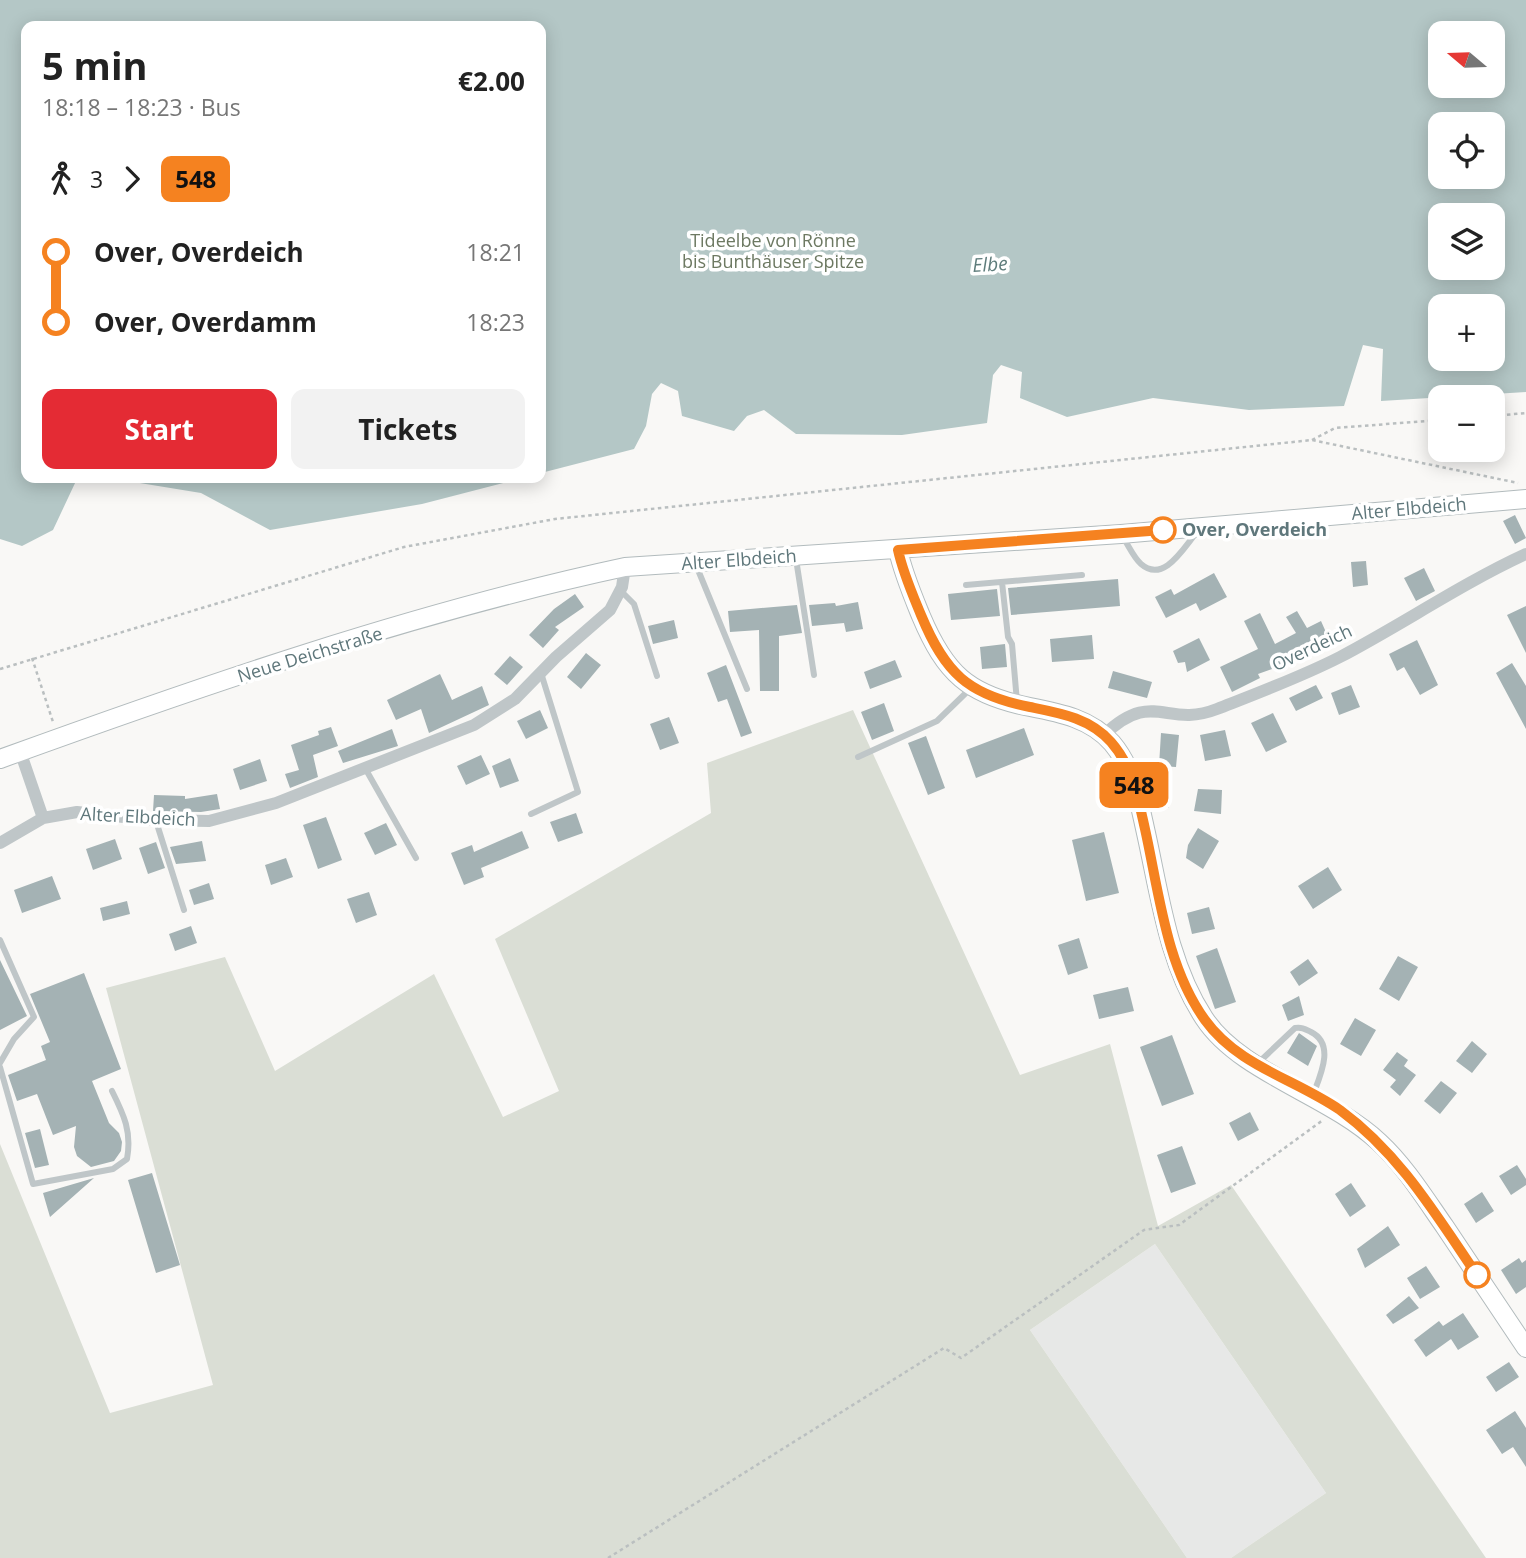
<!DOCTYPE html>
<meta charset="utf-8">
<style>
:root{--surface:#fff;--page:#f2f2f2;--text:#222;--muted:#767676;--accent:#e42b34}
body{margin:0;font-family:"Open Sans",sans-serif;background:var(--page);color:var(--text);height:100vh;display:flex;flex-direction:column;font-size:26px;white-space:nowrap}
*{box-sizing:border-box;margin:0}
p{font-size:23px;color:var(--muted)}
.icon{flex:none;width:38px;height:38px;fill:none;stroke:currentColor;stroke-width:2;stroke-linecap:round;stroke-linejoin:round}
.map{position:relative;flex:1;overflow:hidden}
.details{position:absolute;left:21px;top:21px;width:525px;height:462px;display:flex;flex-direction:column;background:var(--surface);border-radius:14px;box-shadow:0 4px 18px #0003}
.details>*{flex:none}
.badge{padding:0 14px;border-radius:10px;font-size:24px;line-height:46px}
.needle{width:46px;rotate:289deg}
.tools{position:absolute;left:1428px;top:21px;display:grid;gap:14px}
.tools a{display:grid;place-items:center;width:77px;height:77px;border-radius:14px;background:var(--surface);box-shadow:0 4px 18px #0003;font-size:35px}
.map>.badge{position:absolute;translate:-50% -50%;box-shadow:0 0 0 4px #fff}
.legs{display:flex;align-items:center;gap:10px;height:77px;padding:0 21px;font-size:23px}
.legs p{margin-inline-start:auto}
.headline{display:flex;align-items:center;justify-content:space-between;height:119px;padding:0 21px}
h1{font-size:38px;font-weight:700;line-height:52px}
.button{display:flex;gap:14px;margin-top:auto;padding:14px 21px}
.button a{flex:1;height:80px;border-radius:14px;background:var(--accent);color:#fff;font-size:28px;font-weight:700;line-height:80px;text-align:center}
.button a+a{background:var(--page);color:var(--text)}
ul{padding:0 21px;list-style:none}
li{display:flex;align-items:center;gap:24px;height:70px;font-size:26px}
li i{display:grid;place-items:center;width:10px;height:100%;margin:0 9px;background:currentColor}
li i::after{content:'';width:18px;height:18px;margin:-9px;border:5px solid;border-radius:50%;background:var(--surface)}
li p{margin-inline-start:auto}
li:first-child i{background:linear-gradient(#0000 50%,currentColor 0)}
li:last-child i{background:linear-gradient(currentColor 50%,#0000 0)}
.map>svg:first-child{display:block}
.built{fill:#e7e8e7}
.green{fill:#daded5}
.water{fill:#b4c7c6;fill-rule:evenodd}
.building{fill:#a4b2b4}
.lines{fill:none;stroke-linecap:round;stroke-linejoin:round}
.secondary-casing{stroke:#b2bbbd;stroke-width:20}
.path{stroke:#babfc0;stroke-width:2.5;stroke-dasharray:3.5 3.5;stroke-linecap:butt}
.lane{stroke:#bfc6c8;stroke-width:6}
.street{stroke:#bfc6c8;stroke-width:12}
.secondary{stroke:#fff;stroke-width:18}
.line-1-casing{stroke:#fff;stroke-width:16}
.line-1{stroke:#f58220;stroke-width:10}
.stop-1-dot{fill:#fff;stroke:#f58220;stroke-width:3.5}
.labels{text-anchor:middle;stroke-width:7;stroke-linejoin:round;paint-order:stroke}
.park-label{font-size:18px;fill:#6d7962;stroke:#fff}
.street-label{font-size:18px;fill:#5f777b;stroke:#fff}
.stop-label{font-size:18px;font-weight:bold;fill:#5f777b;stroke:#fff;text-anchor:start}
.water-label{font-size:19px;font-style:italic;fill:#5e7c7b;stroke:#fff}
</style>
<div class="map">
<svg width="1526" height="1558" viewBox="0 0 1526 1558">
<rect width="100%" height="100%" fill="#f9f8f6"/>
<path class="built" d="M 1155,1244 L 1326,1493 L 1231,1558 L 1187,1558 L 1030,1330 Z"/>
<path class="green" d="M 853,710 L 1020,1075 L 1110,1044 L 1158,1226 L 1231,1185 L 1486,1558 L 1231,1558 L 1326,1493 L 1155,1244 L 1030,1330 L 1187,1558 L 0,1558 L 0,1144 L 110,1413 L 213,1385 L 106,988 L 225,957 L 275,1071 L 434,974 L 503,1117 L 559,1091 L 495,939 L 711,813 L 707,763 Z"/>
<path class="water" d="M 0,0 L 1526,0 L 1526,392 L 1381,401 L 1383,349 L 1363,345 L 1344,406 L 1249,410 L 1153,398 L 1067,417 L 1020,398 L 1022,372 L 1001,365 L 993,375 L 987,423 L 902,435 L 796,434 L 764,410 L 747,416 L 734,431 L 682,416 L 678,391 L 661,383 L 652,394 L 646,426 L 634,449 L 541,473 L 541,26 L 26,26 L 26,478 L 76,478 L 76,481 L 53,530 L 22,546 L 0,539 ZM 1440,33 L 1493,33 L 1493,86 L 1440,86 ZM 1440,124 L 1493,124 L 1493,177 L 1440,177 ZM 1440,215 L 1493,215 L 1493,268 L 1440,268 ZM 1440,306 L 1493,306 L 1493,359 L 1440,359 Z
M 109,478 L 523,478 L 422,504 L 270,530 L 201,493 Z"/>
<path class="building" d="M 1515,515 L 1526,538 L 1515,544 L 1503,521 Z
M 1366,561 L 1368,585 L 1353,587 L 1351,562 Z
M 1424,568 L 1435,591 L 1416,601 L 1404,578 Z
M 1214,573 L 1227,597 L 1200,611 L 1196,603 L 1166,618 L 1155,597 L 1171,589 L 1174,595 Z
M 1118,579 L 1120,606 L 1011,615 L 1008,588 Z
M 997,589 L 1000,616 L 951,620 L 948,594 Z
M 575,594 L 584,607 L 555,627 L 559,630 L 543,648 L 529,635 L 554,609 Z
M 858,602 L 863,629 L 846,632 L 844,623 L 812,626 L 809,605 L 835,603 L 836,606 Z
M 797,605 L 802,633 L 779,636 L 779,691 L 760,691 L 759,630 L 730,632 L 728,611 Z
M 1526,606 L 1526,653 L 1507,615 Z
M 1297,611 L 1307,628 L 1321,621 L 1329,639 L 1292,657 L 1294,661 L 1258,674 L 1260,678 L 1232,692 L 1220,667 L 1258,649 L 1244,621 L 1260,613 L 1275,644 L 1296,633 L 1286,617 Z
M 674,620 L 678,638 L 653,644 L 648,626 Z
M 1092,635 L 1094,659 L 1052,662 L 1050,639 Z
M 1199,638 L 1210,660 L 1187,672 L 1185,662 L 1178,663 L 1173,651 Z
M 1417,640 L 1438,685 L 1420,695 L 1404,667 L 1397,671 L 1389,654 Z
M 1005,644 L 1007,667 L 982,669 L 980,647 Z
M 586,653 L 601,665 L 581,689 L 567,677 Z
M 510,656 L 523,667 L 507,685 L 494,674 Z
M 895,660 L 902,677 L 870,689 L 864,672 Z
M 1512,663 L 1526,686 L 1526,729 L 1496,673 Z
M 726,665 L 752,733 L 741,737 L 727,699 L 718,702 L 707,673 Z
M 1113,671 L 1152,682 L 1147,698 L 1108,688 Z
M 440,674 L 452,700 L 482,686 L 489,705 L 429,733 L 421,709 L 396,720 L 387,700 Z
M 1316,685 L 1323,698 L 1296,711 L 1289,698 Z
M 1351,685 L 1360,707 L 1339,715 L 1331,693 Z
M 884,703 L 894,731 L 872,740 L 861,712 Z
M 540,710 L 548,728 L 526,739 L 517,721 Z
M 1273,713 L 1287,742 L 1266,752 L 1251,723 Z
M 669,717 L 679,743 L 660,750 L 650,724 Z
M 331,727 L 338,746 L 313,755 L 318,777 L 290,788 L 285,774 L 299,770 L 291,745 L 319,735 L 318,731 Z
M 1024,728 L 1034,755 L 976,778 L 966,750 Z
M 392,729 L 398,746 L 343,763 L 338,751 Z
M 1225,730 L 1231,756 L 1205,761 L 1200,735 Z
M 1161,733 L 1179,735 L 1176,767 L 1159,766 Z
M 926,736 L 945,788 L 928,795 L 908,743 Z
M 481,755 L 490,774 L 466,785 L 457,766 Z
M 510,758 L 519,781 L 500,788 L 492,766 Z
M 260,759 L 267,781 L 240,790 L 233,769 Z
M 1166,784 L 1169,808 L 1155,807 L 1153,786 Z
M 1198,789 L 1222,790 L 1221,814 L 1194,811 Z
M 217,794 L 220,809 L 201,812 L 153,811 L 154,795 L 185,796 L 185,799 Z
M 576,813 L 583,833 L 558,842 L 550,822 Z
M 326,817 L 342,860 L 318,869 L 303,825 Z
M 386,823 L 397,845 L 375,855 L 364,833 Z
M 1198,828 L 1219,841 L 1203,869 L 1186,858 L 1188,845 Z
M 522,831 L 529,848 L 481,868 L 484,877 L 464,885 L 451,853 L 472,845 L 474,852 Z
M 1104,832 L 1119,893 L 1086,901 L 1072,840 Z
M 115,839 L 122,859 L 93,870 L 86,849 Z
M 202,841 L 206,861 L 176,864 L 170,847 Z
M 156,842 L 165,868 L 148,874 L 139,848 Z
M 286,858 L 293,877 L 271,885 L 265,865 Z
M 1328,867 L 1342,890 L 1313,909 L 1298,886 Z
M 52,876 L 61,899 L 22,913 L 14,890 Z
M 209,883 L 214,899 L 194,905 L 189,890 Z
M 369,892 L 377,915 L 356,923 L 347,899 Z
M 127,901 L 130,914 L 103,921 L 100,908 Z
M 1209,907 L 1215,929 L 1192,934 L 1187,913 Z
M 191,926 L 197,943 L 175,951 L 169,934 Z
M 1079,938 L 1088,968 L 1068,975 L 1058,945 Z
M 1217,948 L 1236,1002 L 1215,1009 L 1196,956 Z
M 1398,956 L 1418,967 L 1399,1001 L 1379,989 Z
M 1308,959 L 1318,973 L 1299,986 L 1290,972 Z
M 0,960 L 27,1016 L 0,1030 Z
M 84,973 L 121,1069 L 92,1081 L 109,1123 L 119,1133 L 122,1142 L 121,1151 L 114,1161 L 91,1167 L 77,1156 L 74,1147 L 76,1126 L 53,1135 L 37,1094 L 17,1101 L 8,1075 L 46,1060 L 41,1046 L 50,1042 L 30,994 Z
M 1128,987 L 1134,1011 L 1099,1019 L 1093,995 Z
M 1299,996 L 1304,1015 L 1288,1021 L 1282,1005 Z
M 1355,1018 L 1376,1030 L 1361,1056 L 1340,1044 Z
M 1299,1033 L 1317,1046 L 1308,1066 L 1287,1053 Z
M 1172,1035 L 1194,1094 L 1162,1106 L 1140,1047 Z
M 1472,1041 L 1487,1054 L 1472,1073 L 1456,1061 Z
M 1397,1052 L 1408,1060 L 1404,1066 L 1416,1075 L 1400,1096 L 1390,1087 L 1396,1080 L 1383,1070 Z
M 1441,1081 L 1457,1093 L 1440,1114 L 1424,1101 Z
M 1250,1112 L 1259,1130 L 1238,1141 L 1229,1123 Z
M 40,1129 L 49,1165 L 35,1168 L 25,1133 Z
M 1182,1146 L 1196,1184 L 1171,1193 L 1157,1155 Z
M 1517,1165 L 1526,1179 L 1526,1185 L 1511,1195 L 1499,1176 Z
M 152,1173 L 180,1265 L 156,1273 L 128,1180 Z
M 94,1178 L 50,1217 L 43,1193 Z
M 1351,1183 L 1366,1206 L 1350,1217 L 1335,1194 Z
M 1482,1192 L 1494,1211 L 1476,1223 L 1464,1204 Z
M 1388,1226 L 1400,1245 L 1365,1268 L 1357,1249 Z
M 1519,1258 L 1522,1263 L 1526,1260 L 1526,1287 L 1516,1294 L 1501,1270 Z
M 1426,1266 L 1440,1287 L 1420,1299 L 1407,1278 Z
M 1409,1296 L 1419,1308 L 1393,1324 L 1386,1315 Z
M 1463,1313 L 1479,1337 L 1458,1350 L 1451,1339 L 1426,1357 L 1414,1340 L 1439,1321 L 1443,1326 Z
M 1509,1362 L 1519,1377 L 1496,1392 L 1486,1377 Z
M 1515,1411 L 1526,1428 L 1526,1467 L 1513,1447 L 1502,1454 L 1486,1430 Z"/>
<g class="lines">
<g class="secondary-casing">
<path id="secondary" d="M 898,550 C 903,573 912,594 921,616 C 945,673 968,695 1030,707 C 1061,713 1091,719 1112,743 C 1134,769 1139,802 1146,833 C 1160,896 1168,963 1204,1018 C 1240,1073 1329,1095 1379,1142 C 1405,1166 1424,1197 1445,1227 C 1472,1267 1499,1308 1526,1348
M 0,759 C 201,686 415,612 625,567 L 1121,534 L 1526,499"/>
</g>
<path class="path" d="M 1493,416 L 1526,413
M 1312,440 L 1335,428 L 1440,420
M 32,658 L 53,722
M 0,669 L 404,547 L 555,519 L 1312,440 L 1518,483
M 608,1558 L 944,1348 L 961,1358 L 1144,1230 L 1179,1225 L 1323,1120"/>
<path class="lane" d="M 1122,536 C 1128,544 1133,557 1141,564 C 1164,584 1184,547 1197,532
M 796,559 L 814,675
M 696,565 L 747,689
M 1002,582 L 1008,637 L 1012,644 L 1017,702
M 966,585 L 1082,575
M 620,590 L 634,604 L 657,676
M 858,757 L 937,721 L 970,689
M 365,768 L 416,858
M 531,814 L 578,792 L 541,673
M 156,821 L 184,910
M 0,940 L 34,1017 L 14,1039 L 0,1063
M 1257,1064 L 1295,1028 C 1302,1027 1305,1029 1311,1032 C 1335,1044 1321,1074 1313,1095
M 0,1067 L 33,1184 L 113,1169 L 127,1159 C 132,1132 124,1115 112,1091"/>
<path class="street" d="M 1104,735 C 1153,688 1166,729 1217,709 C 1258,693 1301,677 1340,657 C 1403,624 1461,584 1526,554
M 20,751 L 43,818
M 0,843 L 43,818 L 77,812 L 152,820 L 209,821 L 276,803 L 474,725 L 515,699 L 556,657 L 610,610 L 622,587 L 625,567"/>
<use href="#secondary" class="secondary"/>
</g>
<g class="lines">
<g class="line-1-casing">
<path id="line-1" d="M 1163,530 L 898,550 C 903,573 912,593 921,615 C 945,673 968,695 1030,707 C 1060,713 1090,718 1111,742 C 1133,767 1138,798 1145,829 C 1159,892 1166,966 1205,1020 C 1238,1066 1295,1079 1340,1110 C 1400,1154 1436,1215 1477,1275"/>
</g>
<use href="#line-1" class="line-1"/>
</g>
<g class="stop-1-dot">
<circle cx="1163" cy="530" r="12"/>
<circle cx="1477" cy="1275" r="12"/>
</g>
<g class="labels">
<g class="park-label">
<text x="773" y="247">Tideelbe von Rönne<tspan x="773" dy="21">bis Bunthäuser Spitze</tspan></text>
</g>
<g class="street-label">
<text transform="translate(1409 509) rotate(-5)" y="6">Alter Elbdeich</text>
<text transform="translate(739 560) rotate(-4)" y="6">Alter Elbdeich</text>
<text transform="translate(1312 648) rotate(-25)" y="6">Overdeich</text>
<text transform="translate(310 655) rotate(-17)" y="6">Neue Deichstraße</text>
<text transform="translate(138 817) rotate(3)" y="6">Alter Elbdeich</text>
</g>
<g class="stop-label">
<text x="1182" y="536">Over, Overdeich</text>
</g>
<g class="water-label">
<text transform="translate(990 264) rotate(-3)" y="7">Elbe</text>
</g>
</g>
</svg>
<div class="tools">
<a><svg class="needle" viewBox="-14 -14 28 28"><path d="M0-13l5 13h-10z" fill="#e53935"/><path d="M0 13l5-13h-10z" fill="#767676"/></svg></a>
<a><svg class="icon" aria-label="locate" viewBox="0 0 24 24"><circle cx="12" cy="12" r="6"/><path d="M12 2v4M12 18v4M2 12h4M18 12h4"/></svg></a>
<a><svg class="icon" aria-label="layers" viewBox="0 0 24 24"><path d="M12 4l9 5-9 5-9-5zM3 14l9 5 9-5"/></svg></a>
<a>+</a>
<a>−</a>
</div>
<b class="badge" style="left:1134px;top:785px;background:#f58220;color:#111">548</b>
<section class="details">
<div class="headline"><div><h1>5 min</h1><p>18:18 – 18:23 · Bus</p></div><b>€2.00</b></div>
<div class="legs"><svg class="icon" aria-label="walk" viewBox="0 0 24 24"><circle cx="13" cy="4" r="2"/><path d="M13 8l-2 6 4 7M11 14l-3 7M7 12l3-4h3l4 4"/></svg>3<svg class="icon" aria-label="forward" viewBox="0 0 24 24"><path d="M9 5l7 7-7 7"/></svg><b class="badge" style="background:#f58220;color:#111">548</b></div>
<ul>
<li><i style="color:#f58220"></i><b>Over, Overdeich</b><p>18:21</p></li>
<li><i style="color:#f58220"></i><b>Over, Overdamm</b><p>18:23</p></li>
</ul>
<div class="button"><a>Start</a><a>Tickets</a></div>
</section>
</div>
